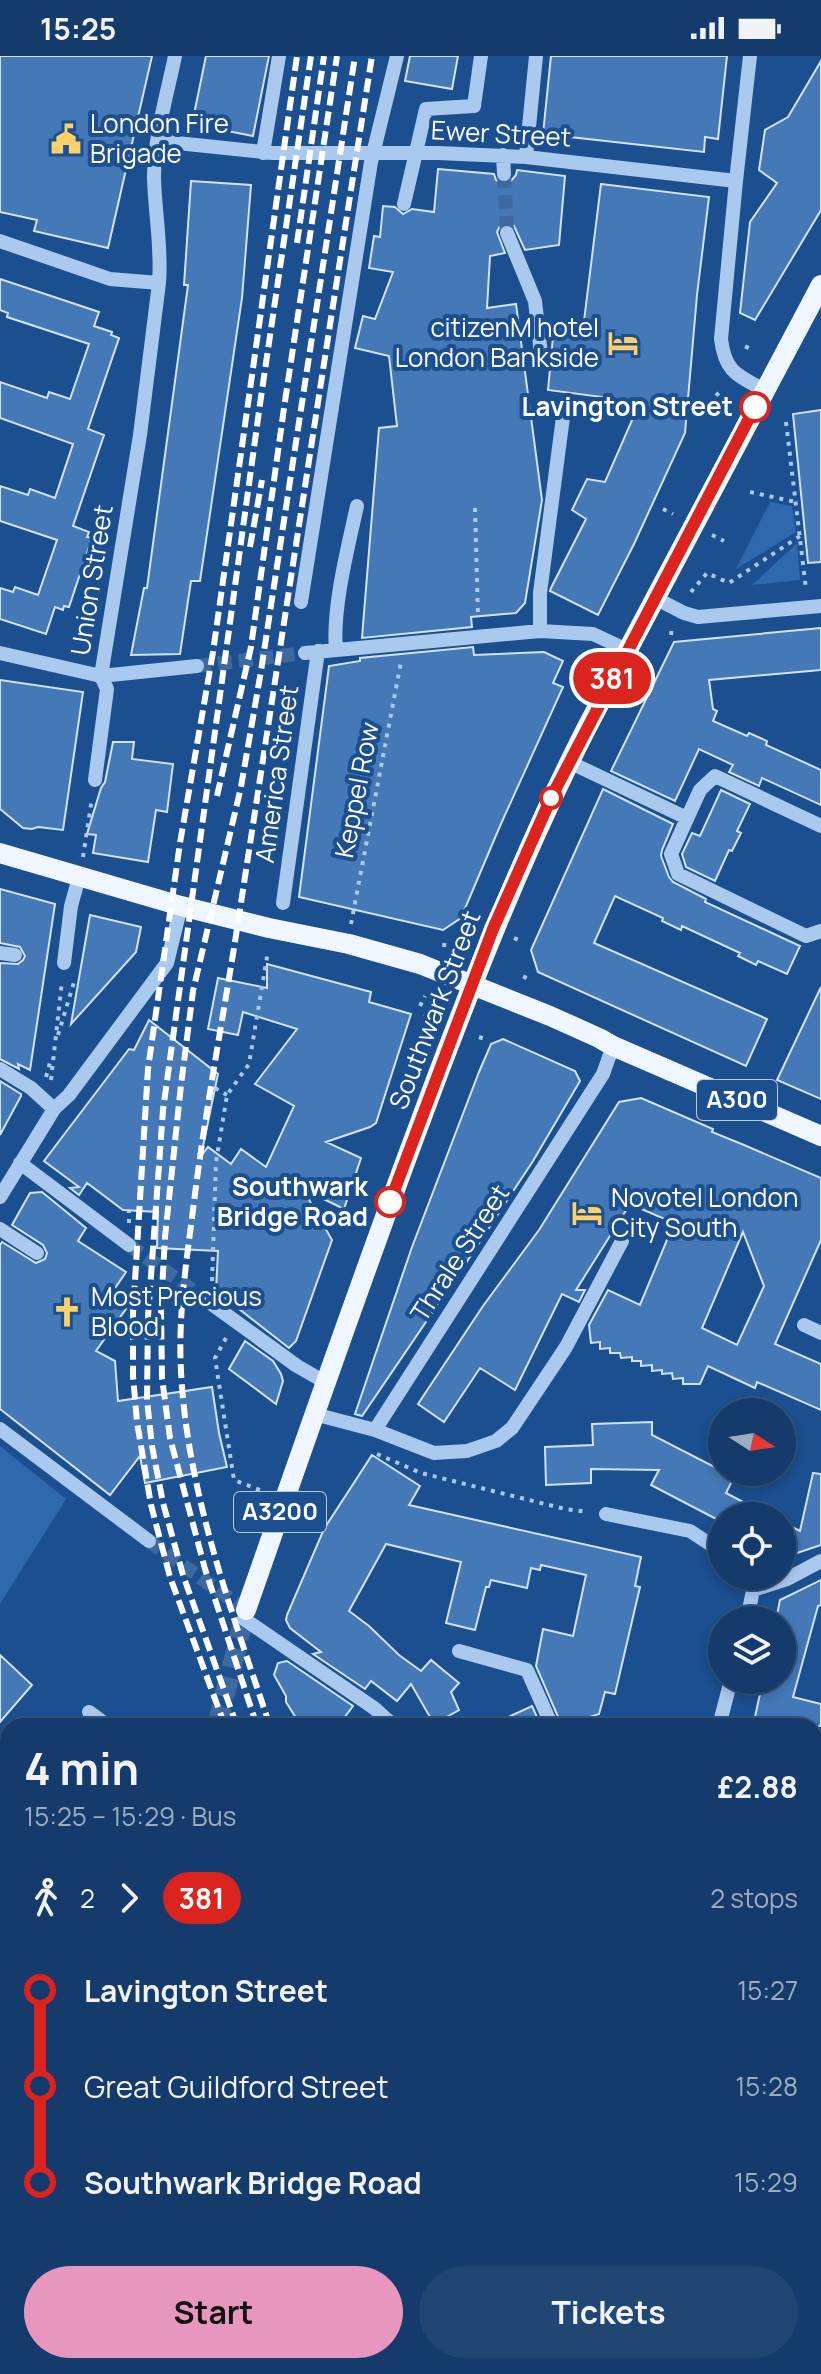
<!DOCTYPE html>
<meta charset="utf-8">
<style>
:root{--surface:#143b6b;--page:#214673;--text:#f1f3f6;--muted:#9dadc1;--line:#33557e;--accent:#e797bd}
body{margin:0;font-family:Manrope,sans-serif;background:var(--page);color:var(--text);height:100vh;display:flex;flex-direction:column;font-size:30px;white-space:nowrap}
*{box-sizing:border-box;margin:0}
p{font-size:26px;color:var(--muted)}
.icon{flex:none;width:44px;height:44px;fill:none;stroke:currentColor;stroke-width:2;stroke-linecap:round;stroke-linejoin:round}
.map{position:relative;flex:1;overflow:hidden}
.side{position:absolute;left:0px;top:1662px;width:822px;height:656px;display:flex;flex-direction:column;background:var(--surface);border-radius:24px 24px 0 0;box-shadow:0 4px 12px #0003,0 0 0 2px var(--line)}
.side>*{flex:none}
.badge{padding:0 16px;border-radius:26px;font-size:28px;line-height:52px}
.needle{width:52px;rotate:102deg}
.tools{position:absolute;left:708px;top:1342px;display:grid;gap:16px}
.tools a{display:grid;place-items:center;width:88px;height:88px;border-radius:50%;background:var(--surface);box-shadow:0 4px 12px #0003,0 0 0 2px var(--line);font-size:40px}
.map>.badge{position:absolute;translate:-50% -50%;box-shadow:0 0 0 4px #fff}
.legs{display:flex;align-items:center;gap:12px;height:88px;padding:0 24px;font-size:26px}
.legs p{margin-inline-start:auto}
.overview{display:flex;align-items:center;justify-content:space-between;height:136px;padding:0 24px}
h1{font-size:44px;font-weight:700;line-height:60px}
.cta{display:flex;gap:16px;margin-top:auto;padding:16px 24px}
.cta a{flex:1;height:92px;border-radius:48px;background:var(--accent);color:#111;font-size:32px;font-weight:700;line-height:92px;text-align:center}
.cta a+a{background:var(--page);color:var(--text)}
ul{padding:0 24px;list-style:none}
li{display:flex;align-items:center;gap:28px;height:96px;font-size:30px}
li i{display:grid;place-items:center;width:12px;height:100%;margin:0 10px;background:currentColor}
li i::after{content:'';width:20px;height:20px;margin:-10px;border:6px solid;border-radius:50%;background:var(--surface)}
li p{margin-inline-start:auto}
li:first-child i{background:linear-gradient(#0000 50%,currentColor 0)}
li:last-child i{background:linear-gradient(currentColor 50%,#0000 0)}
.status{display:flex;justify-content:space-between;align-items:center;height:56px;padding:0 40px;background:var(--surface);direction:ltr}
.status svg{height:22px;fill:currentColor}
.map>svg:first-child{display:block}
.green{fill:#2e69ad}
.building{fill:#4478b7;stroke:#cfe3fa;stroke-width:2;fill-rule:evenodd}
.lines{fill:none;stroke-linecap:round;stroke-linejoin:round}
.minor-tunnel{stroke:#3d69a0;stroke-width:14;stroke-dasharray:14 7;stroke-linecap:butt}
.major-tunnel{stroke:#3d69a0;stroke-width:20;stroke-dasharray:20 10;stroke-linecap:butt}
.path{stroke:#a9c9ee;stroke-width:4;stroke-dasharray:4 6;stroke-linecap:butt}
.minor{stroke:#a9c9ee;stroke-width:14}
.major{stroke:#f0f6ff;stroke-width:20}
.rail{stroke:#fff;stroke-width:6;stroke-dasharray:14 6;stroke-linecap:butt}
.line-1-casing{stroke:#fff;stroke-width:18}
.line-1{stroke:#dc241f;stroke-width:12}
.stop-1-dot{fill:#fff;stroke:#dc241f;stroke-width:4}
.labels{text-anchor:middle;stroke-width:8;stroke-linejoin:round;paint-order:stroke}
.shield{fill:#1b4f8f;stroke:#bbcadd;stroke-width:2}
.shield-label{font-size:24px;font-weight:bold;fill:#fff}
.poi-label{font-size:26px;fill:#fff;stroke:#1b4f8f;text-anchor:start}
.street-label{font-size:26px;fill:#fff;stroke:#1b4f8f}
.stop-label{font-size:26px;font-weight:bold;fill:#fff;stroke:#1b4f8f;text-anchor:end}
</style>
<div class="status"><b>15:25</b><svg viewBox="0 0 49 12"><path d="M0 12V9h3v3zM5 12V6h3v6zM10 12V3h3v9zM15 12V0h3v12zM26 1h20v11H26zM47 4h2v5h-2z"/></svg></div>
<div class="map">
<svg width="821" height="2318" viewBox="0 0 821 2318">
<rect width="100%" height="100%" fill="#1b4f8f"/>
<path class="green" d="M 770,446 L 792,450 L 796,476 L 736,513 Z
M 797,487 L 800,524 L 752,529 Z
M 0,1390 L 66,1443 L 0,1548 Z"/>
<path class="building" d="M 0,0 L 152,0 L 108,192 L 34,175 L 37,164 L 0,156 Z
M 206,0 L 269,0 L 253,80 L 192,68 Z
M 410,0 L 458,0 L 452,33 L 405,25 Z
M 551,0 L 727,0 L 718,83 L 705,81 L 704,96 L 543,78 Z
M 821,5 L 821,154 L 755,264 L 740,257 L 750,166 L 777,127 L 759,114 L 765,74 L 788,61 Z
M 438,113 L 494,118 L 496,124 L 504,128 L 510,126 L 516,119 L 517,114 L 565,120 L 559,189 L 525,194 L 514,170 L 504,168 L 499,172 L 497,176 L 505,197 L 490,200 L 487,252 L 516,248 L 542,444 L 525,547 L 516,557 L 471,561 L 472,571 L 362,582 L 379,372 L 397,370 L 389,300 L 355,292 L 363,260 L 375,263 L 393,216 L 369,212 L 374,180 L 380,181 L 383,150 L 395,151 L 403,158 L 412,153 L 434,156 Z
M 191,125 L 251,129 L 242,242 L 200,525 L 191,525 L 180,598 L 131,599 L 144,532 L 147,532 L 188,229 L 184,229 Z
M 601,128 L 709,141 L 697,239 L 685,377 L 634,488 L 598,559 L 550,535 L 551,532 L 586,463 L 572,454 L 587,423 L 605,426 L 640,346 L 548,334 L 554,270 L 583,273 Z
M 0,223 L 99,256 L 94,270 L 112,276 L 111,279 L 119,282 L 88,373 L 104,379 L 73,470 L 89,476 L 87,481 L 92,482 L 69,551 L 64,550 L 63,554 L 55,551 L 46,578 L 0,563 L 0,532 L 13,536 L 15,531 L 38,539 L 57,484 L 0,465 L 0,430 L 28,439 L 30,433 L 55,442 L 73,388 L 0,362 L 0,326 L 47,342 L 49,336 L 70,343 L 89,288 L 7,261 L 8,257 L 0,254 Z
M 821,354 L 821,506 L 808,507 L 793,358 Z
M 821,572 L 821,614 L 709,624 L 713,653 L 717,655 L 713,665 L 747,680 L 749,677 L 767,685 L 766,689 L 821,714 L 821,749 L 762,722 L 759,730 L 729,716 L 733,709 L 699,693 L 675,745 L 611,715 L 674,586 Z
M 473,591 L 474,599 L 544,596 L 563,605 L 553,627 L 563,631 L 500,770 L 461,862 L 443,874 L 299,841 L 329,610 L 360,605 L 360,602 Z
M 0,624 L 83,636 L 63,774 L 38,771 L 32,773 L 23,772 L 0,753 Z
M 113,686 L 134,686 L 132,703 L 173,708 L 167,756 L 156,754 L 148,806 L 93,797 L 96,779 L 87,778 L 101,732 L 105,726 Z
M 603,733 L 673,768 L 662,794 L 661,800 L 669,821 L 673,826 L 706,843 L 705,846 L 800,890 L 787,918 L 758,905 L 756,909 L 738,900 L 740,897 L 682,870 L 681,874 L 662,865 L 663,862 L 615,840 L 594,887 L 767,963 L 746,1010 L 538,916 L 531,894 Z
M 721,734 L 750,748 L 737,775 L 741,777 L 732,795 L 729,794 L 715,825 L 686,811 L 682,798 L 692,777 L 700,780 Z
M 0,833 L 55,848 L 30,1014 L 18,1008 L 19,1013 L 0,1003 L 0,907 L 18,908 L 23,904 L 25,900 L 20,891 L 0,887 Z
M 90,859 L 141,871 L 136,896 L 71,968 Z
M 267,908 L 371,936 L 369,946 L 411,958 L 376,1067 L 370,1071 L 326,1086 L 361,1102 L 344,1153 L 303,1133 L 332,1184 L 296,1285 L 289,1292 L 216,1235 L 218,1195 L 157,1192 L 158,1156 L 123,1154 L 87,1127 L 79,1139 L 70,1132 L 79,1131 L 44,1105 L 129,993 L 134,994 L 149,964 L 218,1018 L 201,1100 L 208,1091 L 231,1108 L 241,1093 L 266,1111 L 294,1050 L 255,1028 L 297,973 L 243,956 L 238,979 L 208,973 L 218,922 L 267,932 Z
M 821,931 L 821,1043 L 777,1024 Z
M 503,983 L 575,1015 L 580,1025 L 533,1105 L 464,1210 L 362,1360 L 355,1358 L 412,1191 L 479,1016 L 491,988 Z
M 0,1025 L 21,1038 L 21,1040 L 0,1079 Z
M 641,1042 L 713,1073 L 712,1076 L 744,1089 L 821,1122 L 821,1184 L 775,1288 L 821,1308 L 821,1354 L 757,1326 L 755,1332 L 708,1310 L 700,1328 L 683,1328 L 683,1322 L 673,1323 L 672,1317 L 662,1318 L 662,1314 L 652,1315 L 652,1309 L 641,1310 L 641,1305 L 632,1305 L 632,1301 L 621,1302 L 620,1297 L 610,1297 L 610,1292 L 600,1293 L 600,1286 L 591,1287 L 589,1269 L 608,1234 L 640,1249 L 674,1167 L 630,1148 L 576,1234 L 585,1234 L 579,1246 L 562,1238 L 515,1334 L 480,1312 L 444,1366 L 418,1348 L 483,1250 L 539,1174 L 619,1046 ZM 743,1176 L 764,1230 L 737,1289 L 702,1272 Z
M 42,1136 L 86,1172 L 78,1185 L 126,1216 L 109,1241 L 126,1253 L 96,1295 L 115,1305 L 118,1345 L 212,1331 L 219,1377 L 227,1411 L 145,1427 L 140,1400 L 110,1439 L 0,1353 L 0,1189 L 2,1186 L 36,1207 L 45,1203 L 47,1197 L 43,1189 L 12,1169 L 30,1137 Z
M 245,1285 L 273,1305 L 281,1318 L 283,1325 L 276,1348 L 229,1313 Z
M 652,1366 L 652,1379 L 734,1421 L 726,1437 L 770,1460 L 722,1460 L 722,1466 L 651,1429 L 659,1414 L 591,1413 L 591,1427 L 546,1429 L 545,1391 L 593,1389 L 592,1368 Z
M 372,1399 L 420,1430 L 409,1449 L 641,1501 L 635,1530 L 640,1531 L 615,1638 L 605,1636 L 599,1658 L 562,1670 L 536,1610 L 543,1573 L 573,1580 L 586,1519 L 541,1509 L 540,1514 L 531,1512 L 527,1532 L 491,1524 L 489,1531 L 486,1531 L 475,1574 L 446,1567 L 461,1506 L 386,1488 L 349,1555 L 369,1570 L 399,1599 L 421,1615 L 431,1604 L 459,1627 L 451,1636 L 459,1654 L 434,1668 L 411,1628 L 397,1645 L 371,1625 L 365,1633 L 313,1598 L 321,1596 L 290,1572 L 286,1564 L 287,1559 L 324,1473 Z
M 813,1417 L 821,1418 L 821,1489 L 782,1502 L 782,1466 L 800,1475 Z
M 821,1524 L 821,1549 L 818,1550 L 793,1641 L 821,1648 L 821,1670 L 753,1670 L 763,1624 L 782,1624 L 782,1564 L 776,1564 L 780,1544 Z
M 0,1599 L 32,1629 L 0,1666 Z
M 287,1605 L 353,1650 L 338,1670 L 301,1670 L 286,1646 L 286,1640 L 274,1619 L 278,1607 Z
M 532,1650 L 541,1670 L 489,1670 Z"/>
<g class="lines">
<path class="minor-tunnel" d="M 504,118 L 507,177
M 197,610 L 305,597
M 129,1189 L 202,1241
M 149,1485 L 246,1554
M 286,2318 L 297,2310"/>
<path class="major-tunnel" d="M 217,1670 L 246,1554"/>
<path class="path" d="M 746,293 L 750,285
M 701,353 L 721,335
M 786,366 L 806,533
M 750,436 L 796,446
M 475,452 L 478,561
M 663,453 L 673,458
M 712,479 L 724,485
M 691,536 L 707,517 L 729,527 L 800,480
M 671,579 L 672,571
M 83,801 L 92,742
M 467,862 L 472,864
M 351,868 L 401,606
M 514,882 L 523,886
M 444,891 L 445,882
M 524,923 L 527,917
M 420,950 L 425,940
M 424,958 L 431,961
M 58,979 L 75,923
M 479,981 L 485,983
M 46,1021 L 51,1003
M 51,1024 L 62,925
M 215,1032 L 227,1039
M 352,1129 L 358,1131
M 129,1167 L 129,1155
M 212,1225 L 216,1106 L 227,1039 L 249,1008 L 268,895
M 226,1282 L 215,1302 L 234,1424 L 260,1434
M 377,1398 L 421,1417 L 565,1453 L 588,1456
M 195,2310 L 197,2318"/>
<path class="minor" d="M 750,0 L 736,125 L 721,283 C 725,316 737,319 764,334
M 158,85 L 273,97 L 438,97 L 526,101 L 736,125
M 263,97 L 279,0
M 503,99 L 504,118
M 526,101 L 536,0
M 404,148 L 426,53 L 474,50 L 481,0
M 507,177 L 535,245 L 541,298
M 0,185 L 110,223 L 159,227
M 655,542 L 684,557 L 698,561 L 821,550
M 301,546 L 371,106 L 397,0
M 540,575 L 540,537 L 563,361
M 336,594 C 332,553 348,491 357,450
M 0,597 L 101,620 L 197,610
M 305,597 L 540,575 L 593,578 L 627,594
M 569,706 L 687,762
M 95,724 L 107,633 L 101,620 L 140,379 L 159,227 C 162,192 155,158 154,122 C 154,82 167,39 175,0
M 821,770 L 715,720 L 700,734 L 671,798 L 678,818 L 806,880 L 821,875
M 283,847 L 318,595
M 0,897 L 15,899
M 64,907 L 71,850 L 79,821
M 0,1013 L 31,1032 L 54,1053
M 20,1107 L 129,1189
M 0,1141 L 54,1053 L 69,1039 L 167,907 L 181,850
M 0,1173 L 37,1197
M 202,1241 L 297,1310 L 325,1326
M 804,1269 L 821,1277
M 314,1358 L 375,1374 L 603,1018 L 613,990
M 0,1373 L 149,1485
M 375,1374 L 434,1397 L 467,1395 L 496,1385 L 512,1372 L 566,1291 L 622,1185
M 606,1458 L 690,1475 L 722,1496
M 753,1534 L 787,1523 L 821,1505
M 244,1563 L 374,1652 L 394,1670
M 747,1564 L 753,1534 L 751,1520
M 459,1595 L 527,1614 L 552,1670
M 89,1656 L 108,1670
M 719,1670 L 731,1624
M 814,1737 L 821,1739
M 814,1891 L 821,1891
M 814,2055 L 821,2057
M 0,2184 L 8,2177
M 814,2193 L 821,2194
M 814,2253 L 821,2237
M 571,2310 L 589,2318
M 7,2318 L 13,2310
M 420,2318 L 430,2310
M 685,2318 L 688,2310
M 781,2318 L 783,2310"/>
<path class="major" d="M 0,797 L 181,850 L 269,872 L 349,888 L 420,908 L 550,960 L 599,982 L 613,990 L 821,1080
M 246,1554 C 303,1391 359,1229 419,1069 C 469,934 521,801 586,673 L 821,229
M 0,2036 L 8,2040
M 0,2143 L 8,2153
M 122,2310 L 128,2318
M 160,2310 L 164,2318"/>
<path class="rail" d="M 297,187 L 324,0
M 250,491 L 262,424
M 217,740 L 251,591 L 284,352 L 337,0
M 225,1670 L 170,1521 L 151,1449 L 137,1366 L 133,1320 L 133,1257 L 148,1013 L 180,787 L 213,596 L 297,0
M 237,1670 L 183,1519 L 163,1447 L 152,1390 L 147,1344 L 148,1261 L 163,1054 L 260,348 L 311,0
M 257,1670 L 205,1513 L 170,1382 L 162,1322 L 161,1253 L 165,1181 L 181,1029 L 193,935 L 241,731 L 261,615 L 355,0
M 270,1670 C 232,1556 187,1437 181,1315 C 178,1261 186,1208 193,1154 C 205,1055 224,958 239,860 C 283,573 327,286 372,0
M 814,1921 L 821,1920
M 814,1952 L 821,1949
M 814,1972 L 821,1969
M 814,1986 L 821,1983
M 345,2310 L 346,2318
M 358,2310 L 358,2318
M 417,2310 L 418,2318
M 430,2310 L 431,2318
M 469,2318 L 471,2310
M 481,2318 L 484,2310
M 498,2318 L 501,2310"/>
</g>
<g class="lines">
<g class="line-1-casing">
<path id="line-1" d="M 390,1146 L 493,873 L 552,740 L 755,351"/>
</g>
<use href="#line-1" class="line-1"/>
</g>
<defs>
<g id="civic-bare" transform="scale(2.4)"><path d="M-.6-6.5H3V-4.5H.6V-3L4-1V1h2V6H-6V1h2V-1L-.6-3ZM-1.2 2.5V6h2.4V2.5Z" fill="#ffd166" stroke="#1b4f8f" stroke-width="2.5" paint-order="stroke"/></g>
<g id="hotel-bare" transform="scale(2.4)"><path d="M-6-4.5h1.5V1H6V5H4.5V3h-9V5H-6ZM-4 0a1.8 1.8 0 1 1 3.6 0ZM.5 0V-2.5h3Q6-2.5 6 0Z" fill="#ffd166" stroke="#1b4f8f" stroke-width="2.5" paint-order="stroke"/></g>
<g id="church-bare" transform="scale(2.4)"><path d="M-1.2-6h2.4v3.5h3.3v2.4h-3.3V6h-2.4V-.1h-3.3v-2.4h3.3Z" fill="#ffd166" stroke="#1b4f8f" stroke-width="2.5" paint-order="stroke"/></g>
</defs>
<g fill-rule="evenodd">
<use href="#civic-bare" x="66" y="83"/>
<use href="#hotel-bare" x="623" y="287"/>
<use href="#hotel-bare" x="587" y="1157"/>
<use href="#church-bare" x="67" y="1256"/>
</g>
<g class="stop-1-dot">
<circle cx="755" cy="351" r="14"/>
<circle cx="551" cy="742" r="10"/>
<circle cx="390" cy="1146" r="14"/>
</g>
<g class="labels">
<g class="shield">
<rect x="697" y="1024" width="80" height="40" rx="6"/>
<rect x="234" y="1436" width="92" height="40" rx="6"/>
</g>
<g class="shield-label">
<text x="737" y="1052">A300</text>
<text x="280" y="1464">A3200</text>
</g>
<g class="poi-label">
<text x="90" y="77">London Fire<tspan x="90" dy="30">Brigade</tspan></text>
<text x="599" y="281" text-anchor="end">citizenM hotel<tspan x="599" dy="30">London Bankside</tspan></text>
<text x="611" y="1151">Novotel London<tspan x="611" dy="30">City South</tspan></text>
<text x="91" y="1250">Most Precious<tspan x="91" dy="30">Blood</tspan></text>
</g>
<g class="street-label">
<text transform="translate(501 78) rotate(3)" y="9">Ewer Street</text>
<text transform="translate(92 524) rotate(-81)" y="9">Union Street</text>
<text transform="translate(277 718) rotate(-82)" y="9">America Street</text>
<text transform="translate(357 734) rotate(-79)" y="9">Keppel Row</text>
<text transform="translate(435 954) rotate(-69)" y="9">Southwark Street</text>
<text transform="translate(460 1197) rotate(-57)" y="9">Thrale Street</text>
</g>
<g class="stop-label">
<text x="733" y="360">Lavington Street</text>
<text x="368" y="1140">Southwark<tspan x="368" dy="30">Bridge Road</tspan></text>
</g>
</g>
</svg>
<div class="tools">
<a><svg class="needle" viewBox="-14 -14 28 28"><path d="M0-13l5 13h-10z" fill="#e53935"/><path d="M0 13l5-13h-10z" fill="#9dadc1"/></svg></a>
<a><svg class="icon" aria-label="locate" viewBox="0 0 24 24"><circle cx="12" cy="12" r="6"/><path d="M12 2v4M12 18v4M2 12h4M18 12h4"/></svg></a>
<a><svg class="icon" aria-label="layers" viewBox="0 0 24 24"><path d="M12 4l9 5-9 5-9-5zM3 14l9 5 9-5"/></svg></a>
</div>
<b class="badge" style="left:612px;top:622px;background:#dc241f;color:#fff">381</b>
<section class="side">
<div class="overview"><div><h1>4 min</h1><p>15:25 – 15:29 · Bus</p></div><b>£2.88</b></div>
<div class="legs"><svg class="icon" aria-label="walk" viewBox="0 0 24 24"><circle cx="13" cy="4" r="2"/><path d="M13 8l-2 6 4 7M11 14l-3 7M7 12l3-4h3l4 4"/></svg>2<svg class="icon" aria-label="forward" viewBox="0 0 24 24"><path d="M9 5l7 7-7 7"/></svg><b class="badge" style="background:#dc241f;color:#fff">381</b><p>2 stops</p></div>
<ul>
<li><i style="color:#dc241f"></i><b>Lavington Street</b><p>15:27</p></li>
<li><i style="color:#dc241f"></i><span>Great Guildford Street</span><p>15:28</p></li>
<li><i style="color:#dc241f"></i><b>Southwark Bridge Road</b><p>15:29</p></li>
</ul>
<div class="cta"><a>Start</a><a>Tickets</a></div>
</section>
</div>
